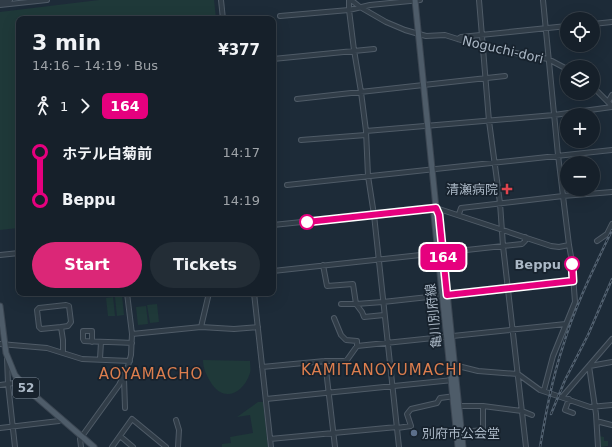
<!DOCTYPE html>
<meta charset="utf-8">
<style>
:root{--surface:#16202a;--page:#232d36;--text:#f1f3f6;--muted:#9ea3a8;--line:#353e47;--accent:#db2777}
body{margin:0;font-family:"DejaVu Sans","Noto Sans JP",sans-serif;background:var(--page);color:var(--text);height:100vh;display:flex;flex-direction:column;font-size:15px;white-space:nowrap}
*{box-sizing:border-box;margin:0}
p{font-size:13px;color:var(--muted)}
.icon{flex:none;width:22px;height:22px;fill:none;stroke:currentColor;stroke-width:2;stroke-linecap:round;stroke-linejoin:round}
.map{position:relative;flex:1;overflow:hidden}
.sheet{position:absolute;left:16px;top:16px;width:260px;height:280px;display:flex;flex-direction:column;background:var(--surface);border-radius:8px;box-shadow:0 4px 16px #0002,0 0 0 1px var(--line)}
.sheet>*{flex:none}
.badge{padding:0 8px;border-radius:6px;font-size:14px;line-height:26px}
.controls{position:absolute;left:560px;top:12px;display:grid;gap:8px}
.controls a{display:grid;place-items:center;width:40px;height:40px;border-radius:50%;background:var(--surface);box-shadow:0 4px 16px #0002,0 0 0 1px var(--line);font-size:20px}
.map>.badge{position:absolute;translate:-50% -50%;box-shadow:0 0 0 2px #fff}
.legs{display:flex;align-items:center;gap:6px;height:44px;padding:0 16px;font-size:13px}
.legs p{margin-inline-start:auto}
.overview{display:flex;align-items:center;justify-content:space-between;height:68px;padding:0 16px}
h1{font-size:22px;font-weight:700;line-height:30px}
.primary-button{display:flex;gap:8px;margin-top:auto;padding:8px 16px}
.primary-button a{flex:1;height:46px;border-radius:24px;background:var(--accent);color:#fff;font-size:16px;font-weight:700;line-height:46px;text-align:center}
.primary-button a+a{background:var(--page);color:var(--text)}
ul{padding:0 16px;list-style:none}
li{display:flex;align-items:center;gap:14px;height:48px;font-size:15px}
li i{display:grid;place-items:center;width:6px;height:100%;margin:0 5px;background:currentColor}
li i::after{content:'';width:10px;height:10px;margin:-5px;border:3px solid;border-radius:50%;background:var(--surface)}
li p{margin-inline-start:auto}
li:first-child i{background:linear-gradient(#0000 50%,currentColor 0)}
li:last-child i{background:linear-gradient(currentColor 50%,#0000 0)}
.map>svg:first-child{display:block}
.green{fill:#1f3939}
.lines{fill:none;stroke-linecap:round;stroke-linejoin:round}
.minor-casing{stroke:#4f5b67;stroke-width:6}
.major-casing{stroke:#3b4652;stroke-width:7}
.minor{stroke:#313d48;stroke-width:4}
.major{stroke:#4e5c69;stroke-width:5}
.rail-casing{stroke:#526170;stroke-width:2.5}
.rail{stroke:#17222d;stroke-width:1;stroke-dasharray:3;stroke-linecap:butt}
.line-1-casing{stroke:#fff;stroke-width:9}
.line-1{stroke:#e6007e;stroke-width:6}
.health-dot{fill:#e0444e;stroke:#17222d;stroke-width:1.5}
.stop-1-dot{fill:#fff;stroke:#e6007e;stroke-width:2}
.service-dot{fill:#5c6f8a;stroke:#17222d;stroke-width:1.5}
.labels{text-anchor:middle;stroke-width:3.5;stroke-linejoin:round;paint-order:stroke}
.shield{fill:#17222d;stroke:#7f8b98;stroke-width:1}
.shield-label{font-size:12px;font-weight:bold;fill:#abb8c6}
.street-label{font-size:13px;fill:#abb8c6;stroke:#17222d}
.poi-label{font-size:13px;fill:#abb8c6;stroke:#17222d;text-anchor:end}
.stop-label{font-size:13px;font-weight:bold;fill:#abb8c6;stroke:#17222d;text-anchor:end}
.quarter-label{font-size:15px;letter-spacing:1px;fill:#dd7e4e;stroke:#17222d}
</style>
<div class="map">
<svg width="612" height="447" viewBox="0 0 612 447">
<rect width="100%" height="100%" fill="#1d2b38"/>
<path class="green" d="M 99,0 L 214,0 L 216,19 L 19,19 L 19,244 L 18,228 L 0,230 L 0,12 Z
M 122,296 L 124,315 L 117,316 L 115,297 Z
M 113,297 L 115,316 L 108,316 L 106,298 Z
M 157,304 L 159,322 L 150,323 L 147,305 Z
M 146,306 L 148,324 L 138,325 L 136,307 Z
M 203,360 L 250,361 C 250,365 251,370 250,373 C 243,395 222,403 210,381 C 206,374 203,368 203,360 Z
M 258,402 L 263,402 L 268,447 L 222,447 L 222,444 L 231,443 L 230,437 L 253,433 L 250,415 L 237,417 Z
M 599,436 L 604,437 L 604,441 L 608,441 L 608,446 L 600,447 Z"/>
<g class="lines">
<g class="minor-casing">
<path id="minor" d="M 221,0 L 223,19
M 349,0 L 349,10 L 354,50 L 361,92 L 366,131 L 368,176 L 374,215 L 399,447
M 351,0 L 360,7 L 386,22 L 405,30 L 426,36 L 445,35 L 483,47 L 548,59 L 567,69
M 479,0 L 489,121 L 500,203 L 503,246 L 526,447
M 543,0 L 558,155 L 569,245 L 572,262 L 575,302 L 553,356 L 544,390
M 0,1 L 10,0
M 0,5 L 47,0
M 280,16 L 349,10 L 370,5 L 420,0
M 593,24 L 612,22
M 458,39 L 461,37 L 567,26
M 273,59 L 374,49
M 593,87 L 612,106
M 297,99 L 505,76
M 608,102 L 612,95
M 366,131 L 554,115 L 612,107
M 301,140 L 366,135
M 287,185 L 612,150
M 459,214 L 461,208 L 563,196 L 612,192
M 273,225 L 436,208 L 551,246 L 559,247 L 569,245
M 597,241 L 607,234 L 612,224
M 0,255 L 19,253
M 323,265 L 327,286 L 353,284 L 356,304 L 362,312 L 364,317 L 384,315
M 273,271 L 522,244 L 525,241 L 525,237
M 254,293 L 271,447
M 341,304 L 356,304 L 383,302 L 573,281
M 334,318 L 341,335 L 346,340 L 357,341 L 357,346
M 61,327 L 68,326 L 71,322 L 69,306 L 66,305 L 39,308 L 37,310 L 39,327 L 41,329 L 61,327 L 63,340 L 63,352
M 201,327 L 209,293
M 132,334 L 201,327 L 234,329 L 258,327
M 92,342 L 92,331 L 83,331 L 83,339 L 84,341 C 100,342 116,342 132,343
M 0,344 L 47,348 L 82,359 L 130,361
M 7,358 L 8,384 L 15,447
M 100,359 L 101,342
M 325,361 L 335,447
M 454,365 L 478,371 L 518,374 L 540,390 L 590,407 L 612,405
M 589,366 L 596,414 L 598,447
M 590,366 L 612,362
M 262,367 L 325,361 L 344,361 L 347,360 L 357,346 L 566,324
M 124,378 L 125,408
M 0,385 L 21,382
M 562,397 L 612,339
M 266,399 L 453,380
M 569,399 L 565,410 L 573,413
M 459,406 L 483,406 L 522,411 L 532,415
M 176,420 L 179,430 L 178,447
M 597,423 L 600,422 L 612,425
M 0,428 L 59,421 L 61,419
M 397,428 L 411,426 L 407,414 L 411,409 L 437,403 L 440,398 L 455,396
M 462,432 L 483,430 L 483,406
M 120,436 L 133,447
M 270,439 L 397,427
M 81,447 L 80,439 L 119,385 L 128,366 L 131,355 L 132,334 L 127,293
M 112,447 L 132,419 L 166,447"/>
</g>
<g class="major-casing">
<path id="major" d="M 415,0 L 436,208 L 439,215 L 463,447
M 436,209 L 434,215 L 458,447
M 0,306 L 6,353 L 15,375 L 28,390 L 94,447"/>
</g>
<use href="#minor" class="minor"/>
<use href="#major" class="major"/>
<g class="rail-casing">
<path id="rail" d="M 551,414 L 565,380 L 588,335 L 612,279
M 540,447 C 546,413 552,379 563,346 C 575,306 594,268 612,230"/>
</g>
<use href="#rail" class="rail"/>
</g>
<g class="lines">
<g class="line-1-casing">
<path id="line-1" d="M 307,222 L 436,208 L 439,215 L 447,295 L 573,281 L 572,264"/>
</g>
<use href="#line-1" class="line-1"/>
</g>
<path class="health-dot" d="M505 183h4v4h4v4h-4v4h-4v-4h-4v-4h4z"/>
<g class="stop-1-dot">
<circle cx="307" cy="222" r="7"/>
<circle cx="572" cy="264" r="7"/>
</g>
<circle class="service-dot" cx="414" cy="433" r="4"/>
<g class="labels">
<rect class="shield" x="13" y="378" width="26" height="20" rx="3"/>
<g class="shield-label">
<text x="26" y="392">52</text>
</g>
<g class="street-label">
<text transform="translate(503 49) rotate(13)" y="5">Noguchi-dori</text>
<text transform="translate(433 316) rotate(-96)" y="5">亀川別府線</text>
</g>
<g class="poi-label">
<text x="498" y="194">清瀬病院</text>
<text x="422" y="438" text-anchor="start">別府市公会堂</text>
</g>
<g class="stop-label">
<text x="561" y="269">Beppu</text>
</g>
<g class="quarter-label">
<text x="382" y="375">KAMITANOYUMACHI</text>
<text x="151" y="379">AOYAMACHO</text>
</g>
</g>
</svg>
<div class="controls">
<a><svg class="icon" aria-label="locate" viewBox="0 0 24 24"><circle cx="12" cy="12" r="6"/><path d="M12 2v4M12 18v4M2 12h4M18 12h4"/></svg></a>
<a><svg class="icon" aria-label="layers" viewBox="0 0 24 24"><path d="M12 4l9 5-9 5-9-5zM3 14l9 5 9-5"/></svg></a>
<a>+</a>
<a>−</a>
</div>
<b class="badge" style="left:443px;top:257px;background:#e6007e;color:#fff">164</b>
<section class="sheet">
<div class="overview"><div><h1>3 min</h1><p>14:16 – 14:19 · Bus</p></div><b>¥377</b></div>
<div class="legs"><svg class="icon" aria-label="walk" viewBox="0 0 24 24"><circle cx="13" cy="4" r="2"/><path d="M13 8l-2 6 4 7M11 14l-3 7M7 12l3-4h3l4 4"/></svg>1<svg class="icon" aria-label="forward" viewBox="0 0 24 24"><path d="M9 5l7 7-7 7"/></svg><b class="badge" style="background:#e6007e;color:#fff">164</b></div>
<ul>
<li><i style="color:#e6007e"></i><b>ホテル白菊前</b><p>14:17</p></li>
<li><i style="color:#e6007e"></i><b>Beppu</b><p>14:19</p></li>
</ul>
<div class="primary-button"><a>Start</a><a>Tickets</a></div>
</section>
</div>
